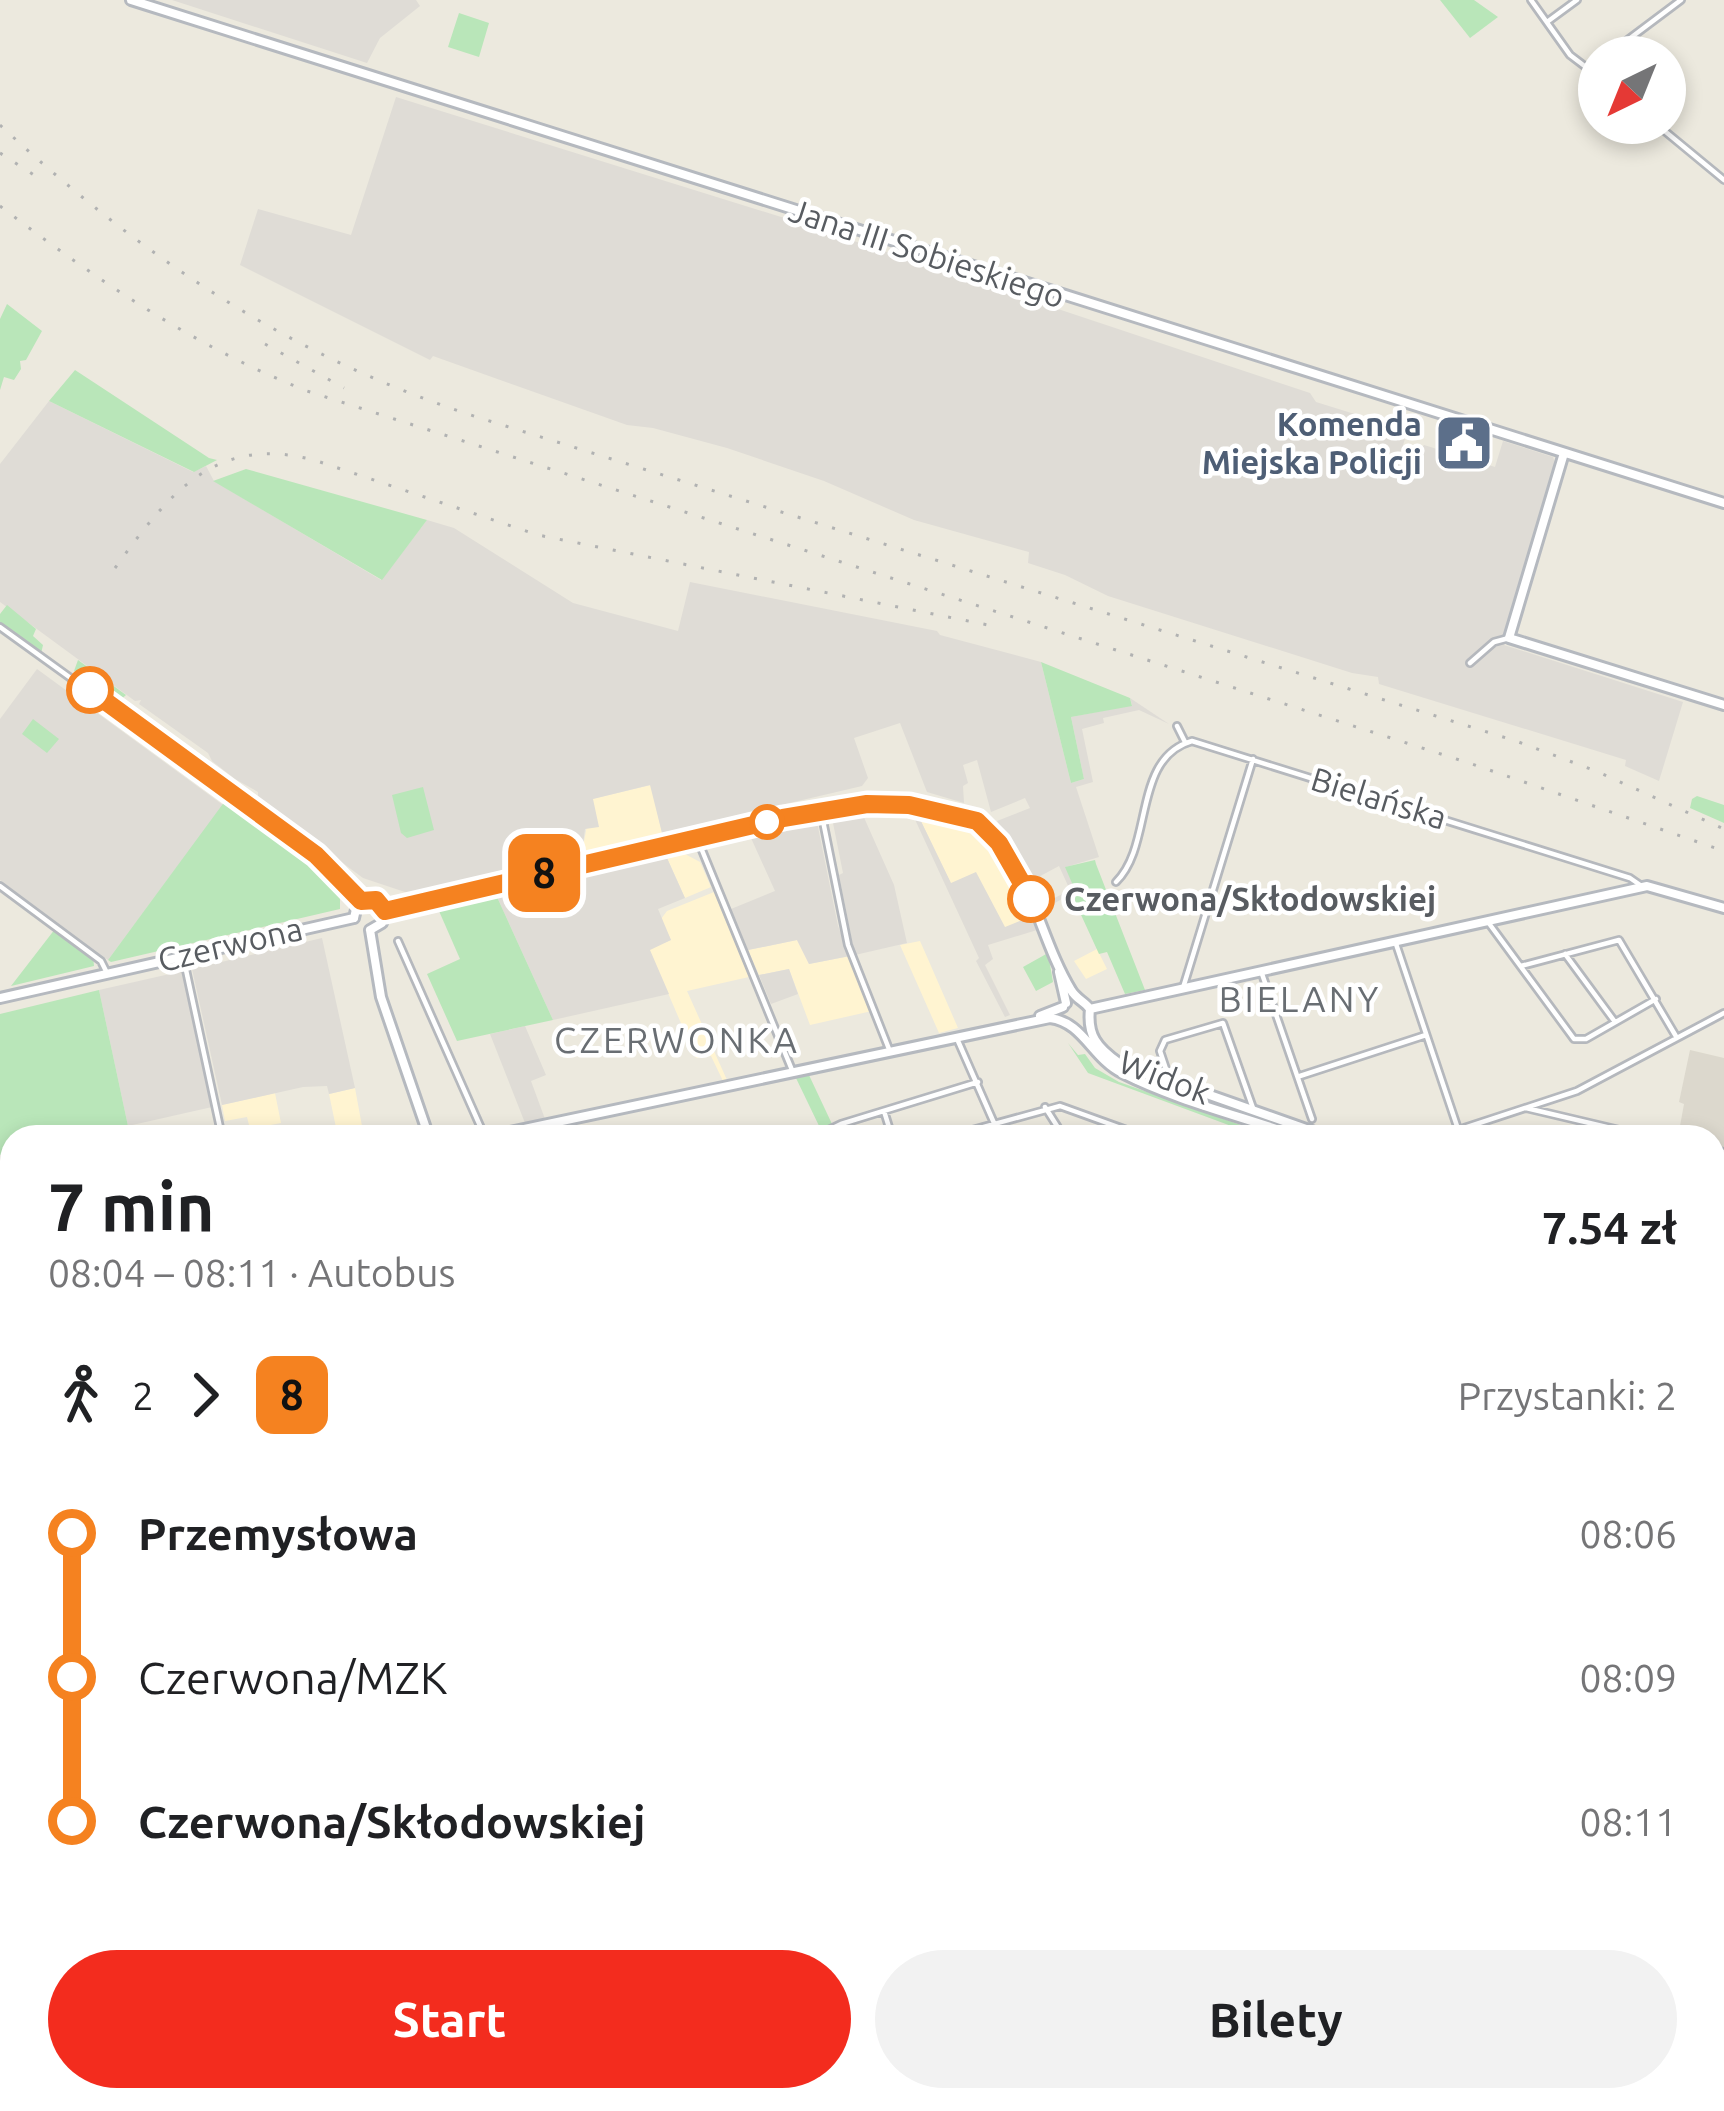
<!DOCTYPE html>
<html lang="pl">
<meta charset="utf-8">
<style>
:root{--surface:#fff;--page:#f2f2f2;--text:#202124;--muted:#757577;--accent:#f32c1e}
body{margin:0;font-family:Ubuntu,sans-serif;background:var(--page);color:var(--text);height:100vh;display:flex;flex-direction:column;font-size:45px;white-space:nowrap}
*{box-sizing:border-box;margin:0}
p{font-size:39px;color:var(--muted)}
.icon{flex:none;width:66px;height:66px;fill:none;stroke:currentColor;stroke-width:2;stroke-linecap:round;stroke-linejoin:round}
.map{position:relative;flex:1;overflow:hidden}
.sheet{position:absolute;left:0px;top:1125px;width:1725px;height:987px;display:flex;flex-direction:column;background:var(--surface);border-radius:36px 36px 0 0;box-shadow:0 6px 18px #0003}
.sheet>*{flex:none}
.badge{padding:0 24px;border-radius:18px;font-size:42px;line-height:78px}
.needle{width:78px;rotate:223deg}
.controls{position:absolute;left:1578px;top:36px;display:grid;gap:24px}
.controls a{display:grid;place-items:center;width:108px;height:108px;border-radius:50%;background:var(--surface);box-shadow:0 6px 18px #0003;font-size:60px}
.map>.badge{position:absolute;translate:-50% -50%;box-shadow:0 0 0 6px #fff}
.legs{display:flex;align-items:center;gap:18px;height:132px;padding:0 48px;font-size:39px}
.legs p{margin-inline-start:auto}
.overview{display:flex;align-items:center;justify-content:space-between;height:204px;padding:0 48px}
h1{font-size:66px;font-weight:700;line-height:90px}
.cta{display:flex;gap:24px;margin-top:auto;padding:24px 48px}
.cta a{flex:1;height:138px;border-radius:72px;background:var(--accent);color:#fff;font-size:48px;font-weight:700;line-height:138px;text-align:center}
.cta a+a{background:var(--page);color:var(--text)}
ul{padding:0 48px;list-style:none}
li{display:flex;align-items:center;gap:42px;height:144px;font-size:45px}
li i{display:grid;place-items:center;width:18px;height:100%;margin:0 15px;background:currentColor}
li i::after{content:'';width:30px;height:30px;margin:-15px;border:9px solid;border-radius:50%;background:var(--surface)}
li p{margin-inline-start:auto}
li:first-child i{background:linear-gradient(#0000 50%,currentColor 0)}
li:last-child i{background:linear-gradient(currentColor 50%,#0000 0)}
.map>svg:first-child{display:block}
.commercial{fill:#fff4d1}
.industrial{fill:#dfdcd6}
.education{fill:#dcd8cd}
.green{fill:#b9e6b9}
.sand{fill:#fcf0ca}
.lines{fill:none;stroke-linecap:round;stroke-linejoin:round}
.stream{stroke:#9cd5ff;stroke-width:3}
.street-casing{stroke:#b5b8bd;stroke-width:10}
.secondary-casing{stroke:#b5b9bf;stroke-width:14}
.street{stroke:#fff;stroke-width:4.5}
.secondary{stroke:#fff;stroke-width:8}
.rail{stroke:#b1b2b2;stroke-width:3;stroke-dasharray:3 15;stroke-linecap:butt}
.line-1-casing{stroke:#fff;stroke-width:27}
.line-1{stroke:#f58220;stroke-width:18}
.stop-1-dot{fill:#fff;stroke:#f58220;stroke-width:6}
.labels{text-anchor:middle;stroke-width:9;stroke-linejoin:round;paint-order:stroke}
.street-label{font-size:33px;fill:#585c61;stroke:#fff}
.service-label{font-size:33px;font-weight:bold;fill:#4e5e75;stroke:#fff;text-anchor:end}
.stop-label{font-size:33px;font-weight:bold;fill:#585c61;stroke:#fff;text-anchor:start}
.neighbourhood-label{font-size:36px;letter-spacing:3px;fill:#696e73;stroke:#fff}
</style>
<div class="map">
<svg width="1724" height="2111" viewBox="0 0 1724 2111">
<rect width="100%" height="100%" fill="#ece9de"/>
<path class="commercial" d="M 651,785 L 662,833 L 582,852 L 592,799 Z
M 918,815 L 936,820 L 935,815 L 985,835 L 1030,917 L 1005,928 L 951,884 Z
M 685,854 L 700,862 L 711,887 L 685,898 L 667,858 Z
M 714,892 L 749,977 L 687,991 L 727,1080 L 723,1081 L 711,1056 L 696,1058 L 649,949 L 671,940 L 661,919 L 667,911 Z
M 797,940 L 809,964 L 850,956 L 872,1011 L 810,1025 L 789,969 L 759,975 L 748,950 Z
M 920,941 L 924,950 L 958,1028 L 939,1033 L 900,945 Z
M 1097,949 L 1107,969 L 1086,979 L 1074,961 Z
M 355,1088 L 364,1137 L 338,1137 L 329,1094 Z
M 275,1093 L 281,1123 L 255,1128 L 256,1137 L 252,1137 L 247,1117 L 225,1121 L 222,1105 Z
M 1713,1332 L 1724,1335 L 1724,1468 L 1713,1466 Z"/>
<path class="industrial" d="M 172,0 L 416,0 L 420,6 L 380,38 L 367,63 Z
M 396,97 L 794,221 L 1310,393 L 1316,402 L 1361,416 L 1359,426 L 1368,428 L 1386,424 L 1398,428 L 1410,422 L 1398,462 L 1409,467 L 1417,447 L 1422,448 L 1424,445 L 1495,467 L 1503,441 L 1553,457 L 1555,463 L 1504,645 L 1683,702 L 1659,781 L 1625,766 L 1626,760 L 1379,684 L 1378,677 L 1352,673 L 1108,596 L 1065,575 L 1028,563 L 1029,552 L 914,520 L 824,481 L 727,448 L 653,428 L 627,425 L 433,356 L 430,360 L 240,265 L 258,209 L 351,235 Z
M 49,401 L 193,472 L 206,466 L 214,481 L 381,580 L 427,520 L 454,528 L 573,603 L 678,631 L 690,582 L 937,631 L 940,635 L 1041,662 L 1071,783 L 1084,779 L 1071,717 L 1132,705 L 1130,698 L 1169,724 L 1139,710 L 1103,718 L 1104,723 L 1082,729 L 1093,782 L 1076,787 L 1099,857 L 1066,867 L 1076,891 L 1046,908 L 1043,904 L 1070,890 L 1059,866 L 1031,881 L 997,821 L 1030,808 L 1025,798 L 991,812 L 977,760 L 963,765 L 968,783 L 963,786 L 964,803 L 927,792 L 900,723 L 854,738 L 868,778 L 862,786 L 662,833 L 650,785 L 593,799 L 599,827 L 585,829 L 582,852 L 408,893 L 363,878 L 258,800 L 258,792 L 235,779 L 212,761 L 208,753 L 139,704 L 141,700 L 135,701 L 0,602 L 0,464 Z
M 37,669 L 223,805 L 108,960 L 0,880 L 0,719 Z
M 862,813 L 894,885 L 907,943 L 855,955 L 839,875 L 843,873 L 832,818 Z
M 912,813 L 918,815 L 951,883 L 976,872 L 1005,927 L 1030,917 L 1035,927 L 1037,930 L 988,945 L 993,959 L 985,965 L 1010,1015 L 1005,1017 L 976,961 L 979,958 Z
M 817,822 L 838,926 L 850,956 L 809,964 L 797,940 L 748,950 L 731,909 L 775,891 L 751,838 Z
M 667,858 L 685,898 L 658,909 L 671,940 L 650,950 L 669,994 L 553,1020 L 497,897 Z
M 322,938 L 355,1088 L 329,1094 L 327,1086 L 303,1087 L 222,1105 L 192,969 Z
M 789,969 L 798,994 L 771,1004 L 759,975 Z
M 183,971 L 212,1107 L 128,1126 L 99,990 Z
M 525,1026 L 546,1075 L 531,1081 L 545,1119 L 525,1123 L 490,1034 Z"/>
<path class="education" d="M 1690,1050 L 1724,1058 L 1724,1149 L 1713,1147 L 1713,1137 L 1678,1137 L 1684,1104 L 1679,1102 Z"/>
<path class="green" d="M 1440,0 L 1474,0 L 1498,17 L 1470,38 Z
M 459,13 L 489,23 L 479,57 L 448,47 Z
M 7,304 L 42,331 L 26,360 L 20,361 L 21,369 L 14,380 L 4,377 L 0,390 L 0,319 Z
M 75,370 L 209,458 L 217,460 L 194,472 L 49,401 Z
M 246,469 L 427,520 L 382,580 L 213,481 Z
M 7,605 L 36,629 L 33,636 L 43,645 L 41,654 L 0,625 L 0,614 Z
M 78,660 L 126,695 L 116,704 L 74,671 Z
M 1041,662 L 1130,698 L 1132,706 L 1071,717 L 1084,779 L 1071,783 Z
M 33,719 L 59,739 L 47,753 L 22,734 Z
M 423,787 L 434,830 L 407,838 L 401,833 L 392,795 Z
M 1697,796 L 1724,805 L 1724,823 L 1690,808 L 1692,799 Z
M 225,801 L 336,886 L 340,892 L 340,909 L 111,962 L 108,960 Z
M 1095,860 L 1096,864 L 1145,990 L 1125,994 L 1107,952 L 1099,954 L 1071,893 L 1075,890 L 1065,867 Z
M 497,897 L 553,1020 L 457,1041 L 427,974 L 460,959 L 439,911 Z
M 55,929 L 93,956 L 94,966 L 11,986 Z
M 1048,953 L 1053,982 L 1036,991 L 1023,967 Z
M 99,990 L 128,1126 L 80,1137 L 12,1137 L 12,1153 L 0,1155 L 0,1014 Z
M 1068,1043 L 1078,1055 L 1085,1054 L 1095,1068 L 1119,1082 L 1275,1137 L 1261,1137 L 1088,1073 Z
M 808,1073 L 832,1124 L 821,1130 L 795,1076 Z
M 12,1618 L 12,2100 L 409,2100 L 415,2111 L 0,2111 L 0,1619 Z
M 1713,1918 L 1724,1920 L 1724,2008 L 1713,2006 Z
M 420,2100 L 552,2100 L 516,2103 L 516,2111 L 426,2111 Z
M 938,2100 L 1156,2100 L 1154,2111 L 935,2111 Z"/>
<path class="sand" d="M 854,2100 L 938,2100 L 935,2111 L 852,2111 Z"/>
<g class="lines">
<path class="stream" d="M 0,1922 L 12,1912"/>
<g class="street-casing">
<path id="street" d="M 1531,0 L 1570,55 L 1599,77
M 1547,22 L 1577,0
M 1605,57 L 1681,0
M 1655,123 L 1724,180
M 0,627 L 316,855 L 361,901
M 1470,663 L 1494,642 L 1509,638
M 1177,726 L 1185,742
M 821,811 L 848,945 L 889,1049
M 697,838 L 792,1070
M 1116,882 C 1154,845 1132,758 1192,741 L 1630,878 L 1643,887
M 0,886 L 101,961 L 107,973
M 1488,922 L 1574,1039 L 1586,1039 L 1656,999
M 398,941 L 485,1137
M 1395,941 L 1458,1129
M 1565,954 L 1615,1022
M 183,956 L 222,1137
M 1521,966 L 1619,940 L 1677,1038
M 1261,971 L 1312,1119
M 1183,988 L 1253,759
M 958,1041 L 994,1123
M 1300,1076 L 1426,1035
M 1161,1078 L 1166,1069 L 1160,1051 L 1165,1040 L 1223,1023 L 1254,1111
M 1045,1107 L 1064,1137
M 1526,1108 L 1649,1137
M 884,1111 L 892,1137
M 814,1137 L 841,1124 L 978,1082
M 947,1137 L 1060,1106 L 1146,1137
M 1448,1137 L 1449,1133 L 1577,1091 L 1724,1013
M 1713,1150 L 1724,1152
M 1713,1210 L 1724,1214
M 0,1329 L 12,1326
M 1713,1329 L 1724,1330
M 0,1430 L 12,1429
M 0,1489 L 7,1556
M 1713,1517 L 1724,1510
M 0,1557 L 12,1556
M 0,1613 L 12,1612
M 1713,1645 L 1724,1640
M 1715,1827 L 1724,1784
M 414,2100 L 420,2111
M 599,2100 L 600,2111
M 743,2100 L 798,2111
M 1338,2100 L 1390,2111
M 1237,2111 L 1238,2100"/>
</g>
<g class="secondary-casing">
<path id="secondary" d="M 131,0 L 1724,503
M 1564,453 L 1509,638 L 1724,705
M 385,911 L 783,818 C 836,808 949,788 991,832 C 1032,875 1041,941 1071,990 C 1076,999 1084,1001 1090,1009
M 354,918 L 357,905 L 365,899 L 376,900 L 385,911
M 370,930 L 381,997 L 429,1137
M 370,930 L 382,923 L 385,911
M 1059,972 L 1066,1003
M 0,998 L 354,918
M 1090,1009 L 1647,886 L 1724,908
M 1090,1009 C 1087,1035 1097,1048 1119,1063 L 1329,1137
M 1040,1016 L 1063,1007
M 486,1137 L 1050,1018 C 1083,1022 1092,1058 1122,1073 C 1177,1101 1241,1116 1300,1137
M 1713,1217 L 1724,1219
M 1713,1228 L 1724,1230
M 0,1242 L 12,1240
M 1713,1910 L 1724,1912"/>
</g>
<use href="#street" class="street"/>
<use href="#secondary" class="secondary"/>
<path class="rail" d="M 0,125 C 144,259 292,358 480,418 L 1516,741 L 1596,771 L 1724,829
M 0,153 L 37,177
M 0,206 C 97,280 193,346 307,391 L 1469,763 L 1724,851
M 265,344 L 344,388
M 115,568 C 168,495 215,432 317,461 L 538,535 L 988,625"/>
</g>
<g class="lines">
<g class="line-1-casing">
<path id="line-1" d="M 90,690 L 316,855 L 361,901 L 376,900 L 385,911 L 783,818 L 867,804 L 909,805 L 977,821 L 999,843 L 1031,899"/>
</g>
<use href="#line-1" class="line-1"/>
</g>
<defs>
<g id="civic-square" transform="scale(3)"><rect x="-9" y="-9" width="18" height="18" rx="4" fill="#5c6f8a" stroke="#fff"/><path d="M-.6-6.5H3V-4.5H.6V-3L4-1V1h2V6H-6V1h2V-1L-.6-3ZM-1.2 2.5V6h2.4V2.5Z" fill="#fff"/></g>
</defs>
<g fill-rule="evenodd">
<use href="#civic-square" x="1464" y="443"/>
</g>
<g class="stop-1-dot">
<circle cx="90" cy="690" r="21"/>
<circle cx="767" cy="822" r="15"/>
<circle cx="1031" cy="899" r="21"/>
</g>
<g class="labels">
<g class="street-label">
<text transform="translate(927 253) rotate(18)" y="12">Jana III Sobieskiego</text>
<text transform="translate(1379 798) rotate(17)" y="12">Bielańska</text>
<text transform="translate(230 944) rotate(-13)" y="12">Czerwona</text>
<text transform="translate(1165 1077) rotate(21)" y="12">Widok</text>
</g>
<g class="service-label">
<text x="1422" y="436">Komenda<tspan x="1422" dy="38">Miejska Policji</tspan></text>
</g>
<g class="stop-label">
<text x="1064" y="911">Czerwona/Skłodowskiej</text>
</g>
<g class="neighbourhood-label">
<text x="1300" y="1012">BIELANY</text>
<text x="677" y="1053">CZERWONKA</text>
</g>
</g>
</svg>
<div class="controls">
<a><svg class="needle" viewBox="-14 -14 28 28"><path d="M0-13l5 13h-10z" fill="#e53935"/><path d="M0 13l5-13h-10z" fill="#757577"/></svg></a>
</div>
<b class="badge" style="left:544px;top:873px;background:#f58220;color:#111">8</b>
<section class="sheet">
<div class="overview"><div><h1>7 min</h1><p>08:04 – 08:11 · Autobus</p></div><b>7.54 zł</b></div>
<div class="legs"><svg class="icon" aria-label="walk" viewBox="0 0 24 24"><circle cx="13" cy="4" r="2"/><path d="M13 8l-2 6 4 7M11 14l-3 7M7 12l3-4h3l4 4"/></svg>2<svg class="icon" aria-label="forward" viewBox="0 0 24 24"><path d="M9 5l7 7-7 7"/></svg><b class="badge" style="background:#f58220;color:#111">8</b><p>Przystanki: 2</p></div>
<ul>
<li><i style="color:#f58220"></i><b>Przemysłowa</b><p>08:06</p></li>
<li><i style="color:#f58220"></i><span>Czerwona/MZK</span><p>08:09</p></li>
<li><i style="color:#f58220"></i><b>Czerwona/Skłodowskiej</b><p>08:11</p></li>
</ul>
<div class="cta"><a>Start</a><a>Bilety</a></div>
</section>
</div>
